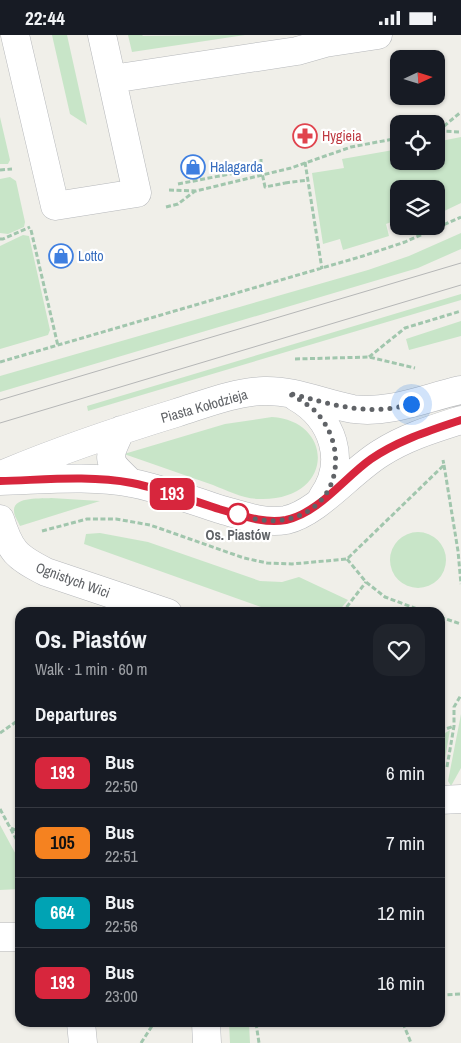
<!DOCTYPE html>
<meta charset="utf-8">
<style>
:root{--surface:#171b24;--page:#20242c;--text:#f1f3f6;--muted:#9ea1a6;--line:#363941}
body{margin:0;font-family:"Archivo Narrow",sans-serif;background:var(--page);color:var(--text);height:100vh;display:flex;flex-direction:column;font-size:19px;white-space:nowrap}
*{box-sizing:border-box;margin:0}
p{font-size:16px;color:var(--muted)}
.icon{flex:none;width:28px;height:28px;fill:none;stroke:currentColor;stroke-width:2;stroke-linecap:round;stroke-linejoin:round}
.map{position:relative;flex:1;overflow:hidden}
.side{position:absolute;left:15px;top:572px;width:430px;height:420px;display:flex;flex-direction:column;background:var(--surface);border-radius:15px;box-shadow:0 1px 4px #0004}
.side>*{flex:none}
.badge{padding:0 10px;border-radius:8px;font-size:18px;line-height:32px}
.needle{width:32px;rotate:86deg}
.buttons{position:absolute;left:390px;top:15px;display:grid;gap:10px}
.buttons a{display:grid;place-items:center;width:55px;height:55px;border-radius:10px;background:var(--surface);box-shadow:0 1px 4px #0004;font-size:25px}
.you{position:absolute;width:25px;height:25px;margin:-12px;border:4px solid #fff;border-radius:50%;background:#1a73e8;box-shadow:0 0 0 8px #1a73e833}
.map>.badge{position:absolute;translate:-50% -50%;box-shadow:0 0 0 2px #fff}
h2{padding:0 20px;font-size:19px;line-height:45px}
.round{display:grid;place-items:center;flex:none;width:52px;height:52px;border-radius:15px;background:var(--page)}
.summary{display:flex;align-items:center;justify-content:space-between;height:85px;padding:0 20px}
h1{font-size:24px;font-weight:800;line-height:38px}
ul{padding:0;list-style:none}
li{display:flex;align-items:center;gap:15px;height:70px;padding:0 20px;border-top:1px solid var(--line)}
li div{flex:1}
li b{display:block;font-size:19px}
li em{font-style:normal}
li .badge{min-width:55px;font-weight:700;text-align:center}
.status{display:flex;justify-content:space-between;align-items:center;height:35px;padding:0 25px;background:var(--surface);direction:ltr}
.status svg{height:14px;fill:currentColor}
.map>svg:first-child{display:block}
.green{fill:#c8e5c8}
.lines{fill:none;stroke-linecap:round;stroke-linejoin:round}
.minor-casing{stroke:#b6b8bb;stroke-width:29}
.path{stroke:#a1c6ad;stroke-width:3;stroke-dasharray:5 2.5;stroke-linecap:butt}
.minor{stroke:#fff;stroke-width:28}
.tram{stroke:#b6b7b7;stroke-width:1}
.path-bridge{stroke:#a1c6ad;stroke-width:3;stroke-dasharray:5 2.5;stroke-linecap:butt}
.line-casing{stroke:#fff;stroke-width:11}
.line{stroke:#d7263d;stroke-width:8}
.walk{stroke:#606367;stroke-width:5;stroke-dasharray:0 9}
.stop-dot{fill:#fff;stroke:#d7263d;stroke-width:2.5}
.labels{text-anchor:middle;stroke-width:4.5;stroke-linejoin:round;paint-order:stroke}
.health-label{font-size:14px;fill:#be3a42;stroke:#fff;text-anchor:start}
.shop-label{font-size:14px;fill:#366cbe;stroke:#fff;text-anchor:start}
.street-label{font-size:14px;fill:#606367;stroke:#fff}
.stop-label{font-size:14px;font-weight:bold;fill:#606367;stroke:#fff}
</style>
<div class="status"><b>22:44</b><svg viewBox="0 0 49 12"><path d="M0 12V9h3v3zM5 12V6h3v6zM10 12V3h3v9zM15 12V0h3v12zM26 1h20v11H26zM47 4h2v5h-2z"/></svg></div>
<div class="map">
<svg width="461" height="1008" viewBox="0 0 461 1008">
<rect width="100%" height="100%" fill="#f0efe9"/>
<path class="green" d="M 52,0 L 67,0 L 87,90 L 70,79 Z
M 128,0 L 142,0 L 143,1 L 245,0 L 132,17 Z
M 0,82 L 10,125 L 8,129 L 0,129 Z
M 461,102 L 461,168 L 436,180 L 436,154 L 399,154 L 399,184 L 386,189 L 389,201 L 343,215 L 340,204 L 323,209 L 312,138 L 344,133 L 342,124 L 399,114 L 399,126 L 436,126 L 436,107 Z
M 10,142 L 16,146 L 25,187 L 24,192 L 8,199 L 0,198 L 0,144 Z
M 461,198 L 461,214 L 418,233 L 0,357 L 0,341 L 368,235 L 409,221 Z
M 23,200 L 29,201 L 50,295 L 48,300 L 0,314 L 0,211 Z
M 461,259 L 461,265 L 88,376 L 87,371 Z
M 461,286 L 461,301 L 409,315 L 406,304 Z
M 272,382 C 335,386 335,466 260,464 C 244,464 228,456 213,450 C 183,440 154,429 124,419 L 225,389 Z
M 51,463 L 100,466 L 20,491 C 18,486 14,481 14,476 C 13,461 42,464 51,463 Z
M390 525a28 28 0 1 1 56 0a28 28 0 1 1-56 0Z
M 100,498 L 148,507 L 260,546 L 282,547 L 299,542 L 348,565 L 338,577 L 275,577 L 84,509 L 86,499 Z
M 461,679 L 461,733 L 451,751 L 448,746 Z
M 450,695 L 440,752 L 440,701 Z
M 0,790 L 20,827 L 20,854 L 0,855 Z
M 229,988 L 249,988 L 250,1008 L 230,1008 Z"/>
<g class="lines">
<g class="minor-casing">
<path id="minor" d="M 15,0 L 55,171 L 137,158 L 102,0
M 112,44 L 297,16 L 325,8 L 378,0
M 296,362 C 333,383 348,427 322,463
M 121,395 C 106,426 107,425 131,448
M 1,440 C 58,416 117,396 176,378 C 205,369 234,357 264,356 C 295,355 324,369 353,374 C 390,379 425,363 461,355
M 0,446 C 43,445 89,440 132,448 C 162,454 191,465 219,474 C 241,480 263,489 286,485 C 318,478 351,436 381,418 C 406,402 433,394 461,385
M 0,484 C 10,516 16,522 46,537 L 168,578
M 440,765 L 461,764
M 0,902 L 20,902
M 81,988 L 83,1008
M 206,988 L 207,1008"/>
</g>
<path class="path" d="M 438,96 L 461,77
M 439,96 L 461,97
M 305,127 L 322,234
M 0,135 L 12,134
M 285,148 L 308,145
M 178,149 L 261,133 L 261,124
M 169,155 L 196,156 L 291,133 L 351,112 L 399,103
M 166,172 L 178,169 L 195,156
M 31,195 L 58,311
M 0,204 L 3,204 L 30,192
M 369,322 L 405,293 L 461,276
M 295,324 L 369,322 L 415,333
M 0,327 L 363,221 L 405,207 L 461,182
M 444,430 L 458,516 L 461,549
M 42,496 L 87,484 L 116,484 L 150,490 L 244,523 L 267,528 L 292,529 L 347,524 L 444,430 L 443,425
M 347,524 L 366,547 L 385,562 L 428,578
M 342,578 L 366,547
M 440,582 L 461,589
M 440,696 L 454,691
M 0,698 L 20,684
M 447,732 L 454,691 L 454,672 L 461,660
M 0,774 L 20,811
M 11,793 L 20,797
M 440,960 L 461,959
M 256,988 L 259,1008
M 403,988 L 411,1008
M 141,1008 L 152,991 L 157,988"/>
<use href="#minor" class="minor"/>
<path class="tram" d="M 0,365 L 461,228
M 0,388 L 461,250"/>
<path class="path-bridge" d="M 261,133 L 265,152 L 285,148"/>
</g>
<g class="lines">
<g class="line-casing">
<path id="line" d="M 0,446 C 43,445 89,440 132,448 C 162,454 191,465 219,474 C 241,480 263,489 286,485 C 319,478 344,443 371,424 C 399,405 429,396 461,385"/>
</g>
<use href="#line" class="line"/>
<path class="walk" d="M 238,479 C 263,489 294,489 315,471 C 345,446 340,400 314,375 C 306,368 297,363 288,358 C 331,369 367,382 411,369"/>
</g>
<defs>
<g id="pharmacy-ring" transform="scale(1.25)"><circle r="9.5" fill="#fff" stroke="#e0444e" stroke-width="1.5"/><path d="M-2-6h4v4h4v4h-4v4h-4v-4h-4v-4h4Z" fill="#e0444e"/></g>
<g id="shop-ring" transform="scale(1.25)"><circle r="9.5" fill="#fff" stroke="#3f7fe0" stroke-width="1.5"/><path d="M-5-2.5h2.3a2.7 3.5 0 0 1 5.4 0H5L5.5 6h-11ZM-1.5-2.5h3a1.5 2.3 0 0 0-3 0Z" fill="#3f7fe0"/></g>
</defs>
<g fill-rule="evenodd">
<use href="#pharmacy-ring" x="305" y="101"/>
<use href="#shop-ring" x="193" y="132"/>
<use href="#shop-ring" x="61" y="221"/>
</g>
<circle class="stop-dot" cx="238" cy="479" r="10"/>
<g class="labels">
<g class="health-label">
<text x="322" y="106">Hygieia</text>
</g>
<g class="shop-label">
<text x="210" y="137">Halagarda</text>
<text x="78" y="226">Lotto</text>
</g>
<g class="street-label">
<text transform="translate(204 371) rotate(-16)" y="5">Piasta Kołodzieja</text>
<text transform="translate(73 545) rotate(20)" y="5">Ognistych Wici</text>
</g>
<g class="stop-label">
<text x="238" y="505">Os. Piastów</text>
</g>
</g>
</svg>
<div class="buttons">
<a><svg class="needle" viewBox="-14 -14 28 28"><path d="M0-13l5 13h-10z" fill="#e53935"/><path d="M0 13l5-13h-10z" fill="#9ea1a6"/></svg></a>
<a><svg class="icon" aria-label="locate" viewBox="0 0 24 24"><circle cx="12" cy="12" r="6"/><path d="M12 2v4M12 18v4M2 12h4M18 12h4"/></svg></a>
<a><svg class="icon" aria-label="layers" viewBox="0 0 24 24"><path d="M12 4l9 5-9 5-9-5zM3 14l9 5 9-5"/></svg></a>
</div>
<div class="you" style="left:411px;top:369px"></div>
<b class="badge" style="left:172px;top:459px;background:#d7263d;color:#fff">193</b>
<section class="side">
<div class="summary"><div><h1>Os. Piastów</h1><p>Walk · 1 min · 60 m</p></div><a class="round"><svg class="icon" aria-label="heart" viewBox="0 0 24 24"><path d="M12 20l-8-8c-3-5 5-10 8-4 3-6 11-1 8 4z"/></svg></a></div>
<h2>Departures</h2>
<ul>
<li><span class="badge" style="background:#d7263d;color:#fff">193</span><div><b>Bus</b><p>22:50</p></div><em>6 min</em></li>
<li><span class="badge" style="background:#f58220;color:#111">105</span><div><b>Bus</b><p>22:51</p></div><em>7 min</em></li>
<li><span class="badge" style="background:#00a3b4;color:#fff">664</span><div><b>Bus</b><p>22:56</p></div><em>12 min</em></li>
<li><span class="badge" style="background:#d7263d;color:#fff">193</span><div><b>Bus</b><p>23:00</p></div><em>16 min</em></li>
</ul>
</section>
</div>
